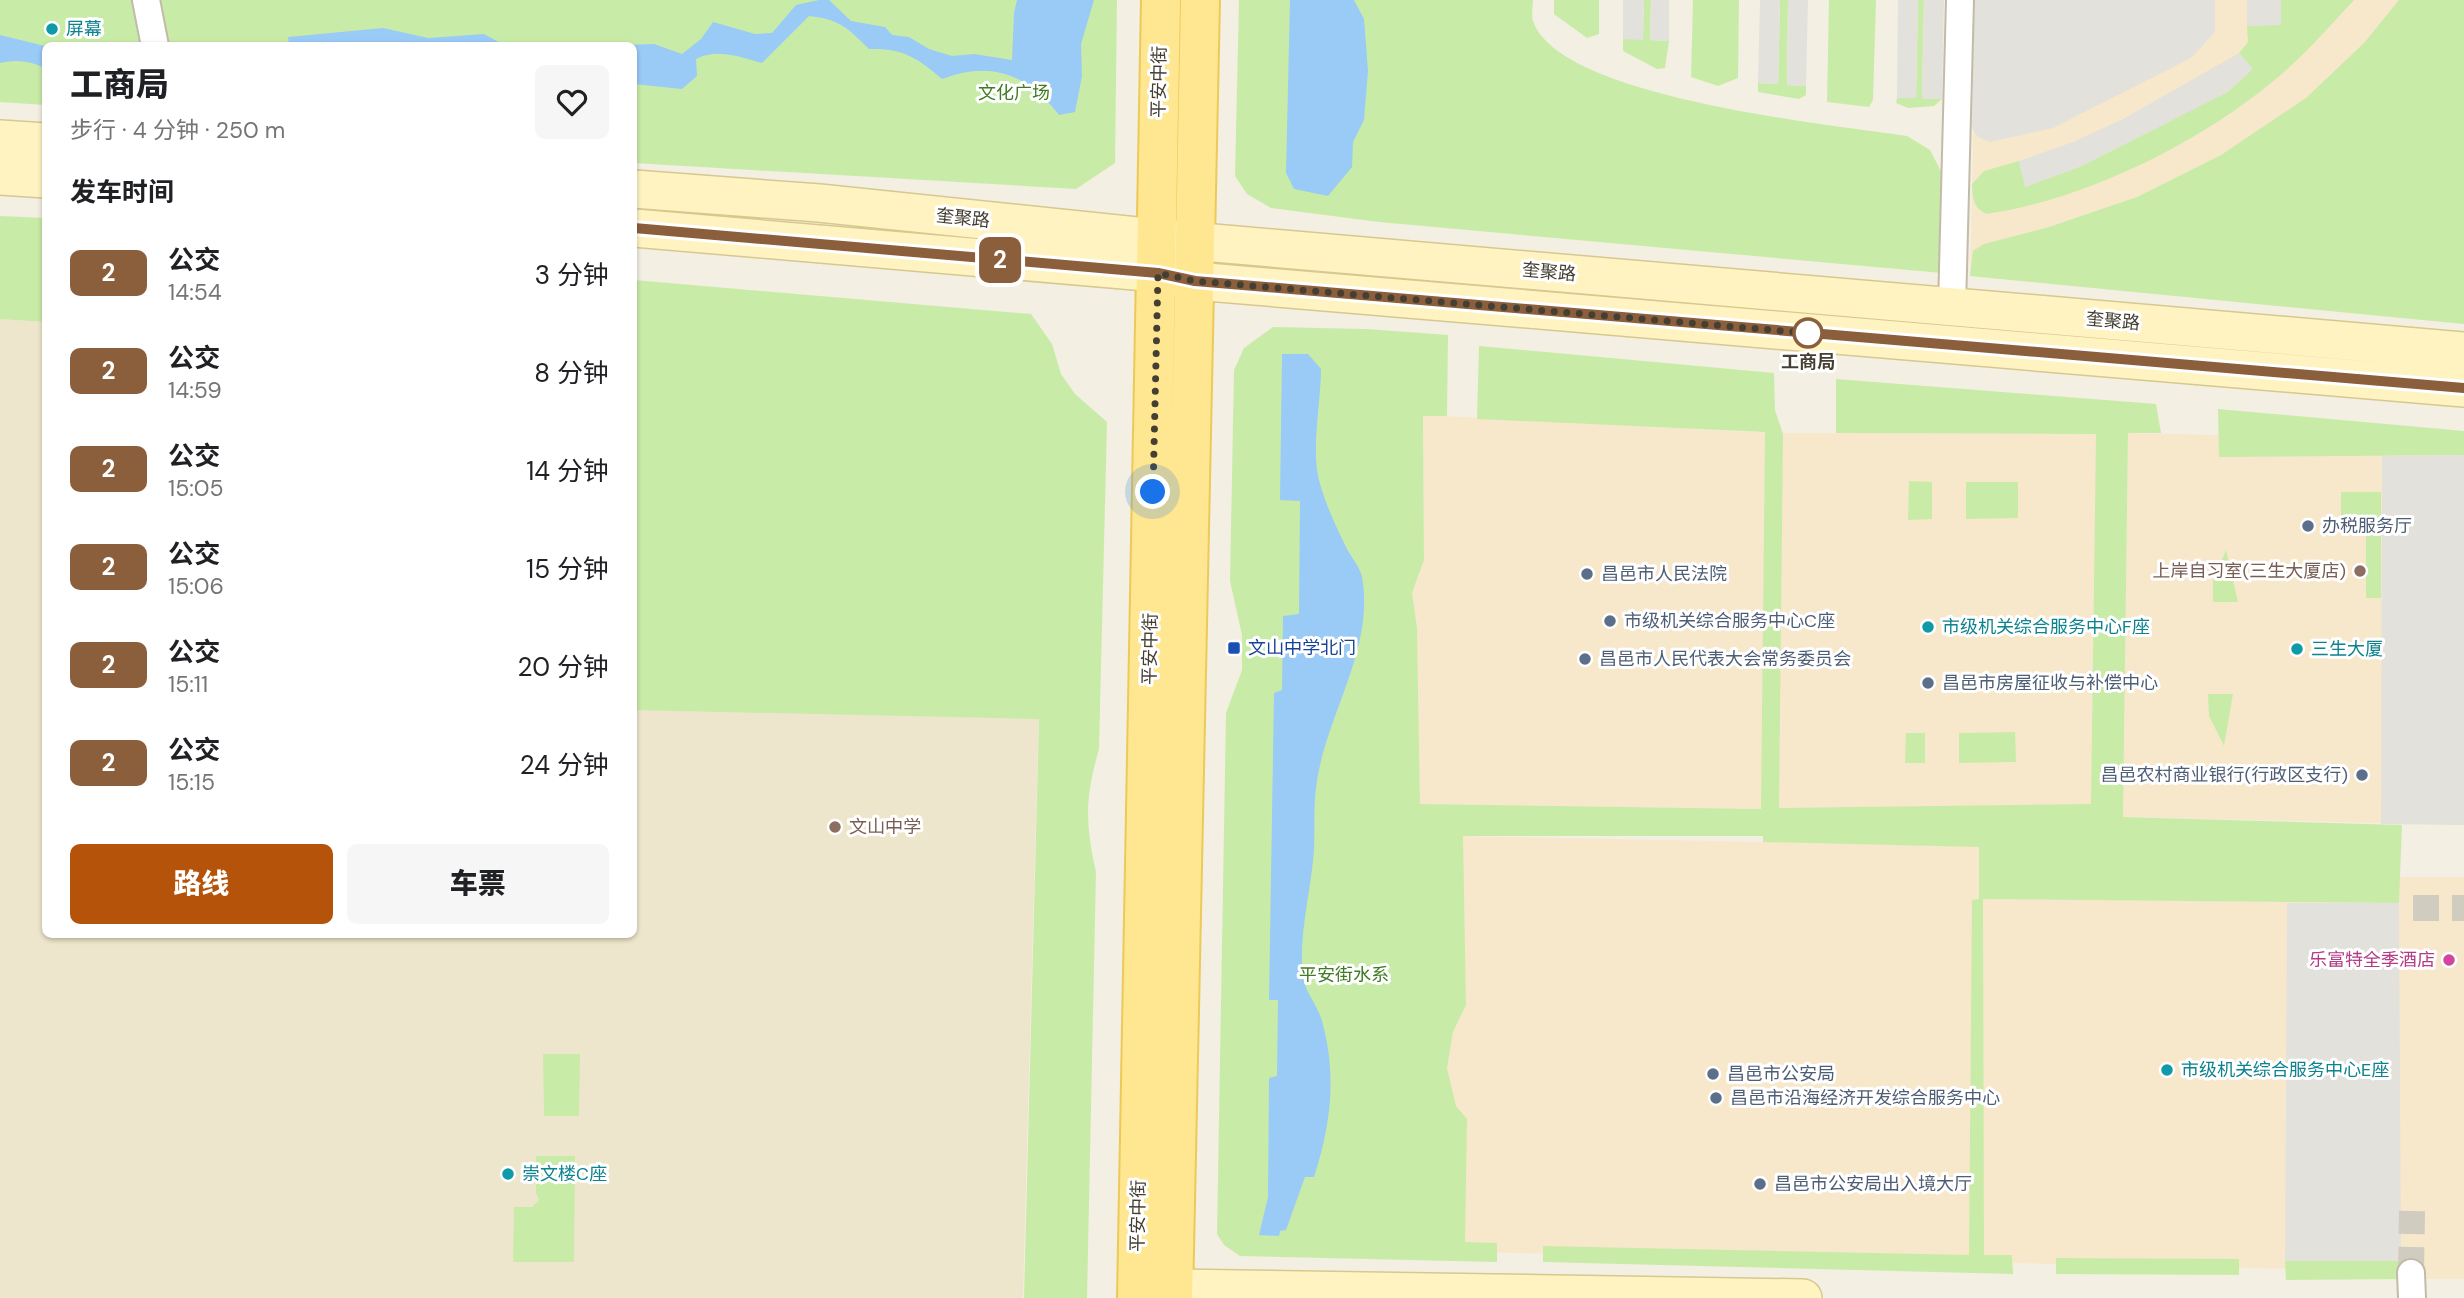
<!DOCTYPE html>
<html lang="zh">
<meta charset="utf-8">
<style>
:root{--surface:#fff;--page:#f6f6f6;--text:#202124;--muted:#757577;--accent:#b45309}
body{margin:0;font-family:"DM Sans","Noto Sans SC",sans-serif;background:var(--page);color:var(--text);height:100vh;display:flex;flex-direction:column;font-size:26px;white-space:nowrap}
*{box-sizing:border-box;margin:0}
p{font-size:23px;color:var(--muted)}
.icon{flex:none;width:38px;height:38px;fill:none;stroke:currentColor;stroke-width:2;stroke-linecap:round;stroke-linejoin:round}
.map{position:relative;flex:1;overflow:hidden}
.details{position:absolute;left:42px;top:42px;width:595px;height:896px;display:flex;flex-direction:column;background:var(--surface);border-radius:10px;box-shadow:0 2px 5px #0004}
.details>*{flex:none}
.badge{padding:0 14px;border-radius:10px;font-size:24px;line-height:46px}
.you{position:absolute;width:35px;height:35px;margin:-18px;border:5px solid #fff;border-radius:50%;background:#1a73e8;box-shadow:0 0 0 10px #1a73e833}
.map>.badge{position:absolute;translate:-50% -50%;box-shadow:0 0 0 4px #fff}
h2{padding:0 28px;font-size:26px;line-height:63px}
.round{display:grid;place-items:center;flex:none;width:74px;height:74px;border-radius:10px;background:var(--page)}
.headline{display:flex;align-items:center;justify-content:space-between;height:119px;padding:0 28px}
h1{font-size:33px;font-weight:800;line-height:52px}
.cta{display:flex;gap:14px;margin-top:auto;padding:14px 28px}
.cta a{flex:1;height:80px;border-radius:10px;background:var(--accent);color:#fff;font-size:28px;font-weight:800;line-height:80px;text-align:center}
.cta a+a{background:var(--page);color:var(--text)}
ul{padding:0;list-style:none}
li{display:flex;align-items:center;gap:21px;height:98px;padding:0 28px}
li div{flex:1}
li b{display:block;font-size:26px}
li em{font-style:normal}
li .badge{min-width:77px;font-weight:700;text-align:center}
.map>svg:first-child{display:block}
.commercial{fill:#f7e8cc}
.education{fill:#eee6cc}
.green{fill:#c9eba8}
.parking{fill:#e3e1dc}
.water{fill:#9acaf6}
.lines{fill:none;stroke-linecap:round;stroke-linejoin:round}
.street-tunnel{stroke:#d0ccc0;stroke-width:26;stroke-dasharray:26 13;stroke-linecap:butt}
.street-casing{stroke:#c2bba8;stroke-width:30}
.secondary-casing{stroke:#d6c88f;stroke-width:40}
.primary-casing{stroke:#edc958;stroke-width:42}
.street{stroke:#fff;stroke-width:26}
.secondary{stroke:#fff4c1;stroke-width:37}
.primary{stroke:#ffe690;stroke-width:38}
.line-casing{stroke:#fff;stroke-width:16}
.line{stroke:#8b5e3c;stroke-width:10}
.walk{stroke:#453f33;stroke-width:7;stroke-dasharray:0 12.6}
.culture-dot{fill:#0f9aa8;stroke:#fff;stroke-width:2.5}
.stop-dot{fill:#fff;stroke:#8b5e3c;stroke-width:3.5}
.service-dot{fill:#5c6f8a;stroke:#fff;stroke-width:2.5}
.education-dot{fill:#8d6e63;stroke:#fff;stroke-width:2.5}
.transit-dot{fill:#1a4fb4;stroke:#fff;stroke-width:2.5}
.hotel-dot{fill:#d1479c;stroke:#fff;stroke-width:2.5}
.labels{text-anchor:middle;stroke-width:6;stroke-linejoin:round;paint-order:stroke}
.culture-label{font-size:18px;fill:#0d838f;stroke:#fff;text-anchor:start}
.street-label{font-size:18px;fill:#453f33;stroke:#fff}
.park-label{font-size:18px;fill:#3e7b22;stroke:#fff}
.stop-label{font-size:18px;font-weight:bold;fill:#453f33;stroke:#fff}
.service-label{font-size:18px;fill:#4e5e75;stroke:#fff;text-anchor:start}
.education-label{font-size:18px;fill:#785e54;stroke:#fff;text-anchor:end}
.transit-label{font-size:18px;fill:#164399;stroke:#fff;text-anchor:start}
.hotel-label{font-size:18px;fill:#b23c85;stroke:#fff;text-anchor:end}
</style>
<div class="map">
<svg width="2464" height="1298" viewBox="0 0 2464 1298">
<rect width="100%" height="100%" fill="#f3efe3"/>
<path class="commercial" d="M 1976,0 L 2464,0 L 2464,324 L 1970,276 Z
M 1423,415 L 1772,433 L 2096,434 L 2113,831 L 1771,809 L 1420,804 L 1417,627 L 1412,593 L 1424,560 Z
M 2128,433 L 2464,441 L 2464,825 L 2123,817 Z
M 1462,836 L 1979,846 L 1980,899 L 2398,903 L 2400,877 L 2464,877 L 2464,1279 L 2423,1279 L 2400,1271 L 1465,1252 L 1456,1106 L 1447,1068 L 1453,1032 L 1466,1005 Z"/>
<path class="education" d="M 0,319 L 45,322 L 46,934 L 634,934 L 634,353 L 1048,375 L 1023,1298 L 0,1298 Z"/>
<path class="green" d="M 0,0 L 1117,0 L 1115,163 L 1076,189 L 634,163 L 634,46 L 46,46 L 45,105 L 0,102 Z
M 1239,0 L 1533,0 C 1533,6 1531,15 1533,21 C 1560,99 1832,124 1907,136 L 1930,150 L 1942,173 L 1942,273 L 1379,222 L 1271,208 L 1247,194 L 1235,176 Z
M 1554,0 L 1599,0 L 1599,34 L 1587,38 L 1554,14 Z
M 1644,0 L 1651,0 L 1650,40 L 1669,41 L 1665,68 L 1657,69 L 1623,51 L 1623,39 L 1643,39 Z
M 1693,0 L 1739,0 L 1738,78 L 1718,86 L 1691,77 Z
M 1780,0 L 1788,0 L 1787,85 L 1806,86 L 1806,95 L 1799,99 L 1758,92 L 1758,83 L 1778,84 Z
M 1829,0 L 1876,0 L 1873,100 L 1869,107 L 1827,102 Z
M 1918,0 L 1924,0 L 1922,98 L 1942,99 L 1934,106 L 1908,108 L 1896,103 L 1897,98 L 1916,98 Z
M 2281,0 L 2354,0 C 2328,28 2301,59 2271,83 C 2196,145 2081,201 1986,214 C 1972,206 1973,198 1972,184 L 1984,171 L 2019,161 L 2026,187 L 2252,69 L 2239,53 L 2248,42 L 2247,26 L 2281,24 Z
M 2399,0 L 2464,0 L 2464,324 L 1970,276 L 1973,251 L 1984,244 L 2049,227 L 2137,197 L 2221,155 L 2306,98 L 2364,43 Z
M 0,216 L 45,218 L 45,322 L 0,319 Z
M 634,280 L 1031,314 L 1052,344 L 1061,374 L 1075,394 L 1107,422 L 1099,749 C 1085,798 1085,823 1096,872 L 1087,1298 L 1024,1298 L 1039,719 L 634,710 Z
M 1273,327 L 1366,329 L 1448,335 L 1447,416 L 1423,416 L 1424,560 L 1412,593 L 1417,627 L 1420,804 L 1761,809 L 1765,432 L 1477,419 L 1479,346 L 1774,373 L 1775,410 L 1783,434 L 1779,808 L 2091,804 L 2096,434 L 1836,433 L 1836,379 L 2156,404 L 2161,433 L 2128,433 L 2123,817 L 2402,825 L 2399,903 L 1983,899 L 1984,1255 L 2012,1255 L 2013,1274 L 1543,1262 L 1543,1246 L 1969,1255 L 1972,900 L 1979,899 L 1979,847 L 1763,842 L 1763,836 L 1463,836 L 1466,1005 L 1453,1032 L 1447,1068 L 1456,1106 L 1467,1119 L 1465,1242 L 1497,1243 L 1497,1262 L 1240,1256 L 1224,1245 L 1217,1234 L 1226,713 L 1242,670 L 1242,635 L 1230,581 L 1234,370 L 1244,348 Z
M 2218,409 L 2464,431 L 2464,455 L 2219,457 Z
M 1909,481 L 1932,482 L 1932,519 L 1908,520 Z
M 1966,482 L 2018,482 L 2018,518 L 1966,519 Z
M 2341,492 L 2381,492 L 2381,598 L 2366,598 L 2366,519 L 2341,519 Z
M 2226,550 L 2238,602 L 2213,602 L 2213,581 Z
M 2208,694 L 2233,694 L 2224,746 L 2209,716 Z
M 2015,732 L 2016,762 L 1959,763 L 1959,733 Z
M 1906,733 L 1925,733 L 1925,763 L 1905,763 Z
M 543,1054 L 580,1054 L 579,1116 L 544,1116 Z
M 536,1156 L 575,1156 L 574,1262 L 513,1262 L 514,1207 L 532,1207 L 539,1200 L 536,1193 Z
M 2056,1258 L 2239,1259 L 2239,1275 L 2056,1274 Z
M 2285,1261 L 2401,1261 L 2401,1279 L 2286,1280 Z"/>
<path class="parking" d="M 1623,0 L 1644,0 L 1643,40 L 1623,39 Z
M 1651,0 L 1669,0 L 1669,41 L 1650,40 Z
M 1760,0 L 1780,0 L 1778,84 L 1758,83 Z
M 1788,0 L 1808,0 L 1806,86 L 1787,85 Z
M 1898,0 L 1918,0 L 1916,98 L 1897,98 Z
M 1924,0 L 1944,0 L 1942,99 L 1922,99 Z
M 1974,0 L 2215,0 L 2215,32 L 2191,58 L 2053,128 L 1990,142 L 1978,137 L 1972,128 Z
M 2247,0 L 2281,0 L 2281,25 L 2247,26 Z
M 2239,53 L 2253,69 L 2228,92 L 2080,167 L 2025,187 L 2019,161 L 2073,142 L 2123,119 Z
M 2464,455 L 2464,825 L 2381,824 L 2382,456 Z
M 2287,903 L 2399,903 L 2401,1261 L 2285,1261 Z"/>
<path class="water" d="M 819,0 L 829,0 L 851,21 L 885,27 L 892,35 L 909,37 L 929,49 L 952,56 L 974,54 L 1012,60 L 1014,13 L 1017,0 L 1094,0 L 1081,44 L 1082,76 L 1075,112 L 1059,115 C 1027,74 991,60 942,79 C 916,57 903,48 869,49 C 848,28 839,19 809,16 L 762,63 C 739,57 717,48 696,59 L 697,76 L 682,89 L 634,84 L 634,46 L 622,45 L 654,44 L 682,54 L 701,39 L 713,22 L 755,34 L 772,33 L 796,5 Z
M 1290,0 L 1354,0 L 1364,19 L 1368,71 L 1364,120 L 1353,142 L 1352,167 L 1328,196 L 1294,189 L 1286,173 Z
M 383,28 L 428,38 L 484,34 L 504,45 L 289,45 L 288,37 Z
M 0,35 L 45,46 L 45,68 C 30,61 17,59 0,63 Z
M 1282,354 L 1308,354 L 1321,369 C 1321,402 1311,449 1319,480 C 1325,503 1336,527 1347,549 C 1351,557 1360,567 1362,577 C 1375,647 1327,714 1317,781 C 1313,804 1315,828 1314,850 C 1311,892 1298,936 1303,977 C 1305,992 1318,1006 1322,1021 C 1337,1075 1331,1125 1314,1177 L 1305,1177 L 1286,1230 L 1280,1231 L 1279,1236 L 1259,1235 L 1268,1197 L 1269,1078 L 1277,1076 L 1278,1000 L 1269,1000 L 1274,693 L 1282,690 L 1283,616 L 1299,614 L 1300,501 L 1280,500 Z"/>
<g class="lines">
<path class="street-tunnel" d="M 2413,908 L 2464,908
M 2411,1273 L 2412,1211"/>
<g class="street-casing">
<path id="street" d="M 146,0 L 155,46
M 1952,307 L 1960,0
M 2411,1273 L 2412,1298"/>
</g>
<g class="secondary-casing">
<path id="secondary" d="M 0,139 L 46,142
M 0,176 L 46,179
M 634,189 L 819,203 L 1156,238 L 2464,351
M 634,228 L 1158,273 L 1195,281 L 2464,388
M 1142,1285 L 1173,1288 L 1803,1298"/>
</g>
<g class="primary-casing">
<path id="primary" d="M 1137,1298 L 1161,0
M 1173,1298 L 1200,0"/>
</g>
<use href="#street" class="street"/>
<use href="#secondary" class="secondary"/>
<use href="#primary" class="primary"/>
</g>
<g class="lines">
<g class="line-casing">
<path id="line" d="M 634,228 L 1158,273 L 1195,281 L 2464,388"/>
</g>
<use href="#line" class="line"/>
<path class="walk" d="M 1153,492 L 1158,273 L 1195,281 L 1808,333"/>
</g>
<g class="culture-dot">
<circle cx="52" cy="29" r="7"/>
<circle cx="1928" cy="627" r="7"/>
<circle cx="2297" cy="649" r="7"/>
<circle cx="2167" cy="1070" r="7"/>
<circle cx="508" cy="1174" r="7"/>
</g>
<circle class="stop-dot" cx="1808" cy="333" r="14"/>
<g class="service-dot">
<circle cx="2308" cy="526" r="7"/>
<circle cx="1587" cy="574" r="7"/>
<circle cx="1610" cy="621" r="7"/>
<circle cx="1585" cy="659" r="7"/>
<circle cx="1928" cy="683" r="7"/>
<circle cx="2362" cy="775" r="7"/>
<circle cx="1713" cy="1074" r="7"/>
<circle cx="1716" cy="1098" r="7"/>
<circle cx="1760" cy="1184" r="7"/>
</g>
<g class="education-dot">
<circle cx="2360" cy="571" r="7"/>
<circle cx="835" cy="827" r="7"/>
</g>
<rect class="transit-dot" x="1227" y="641" width="14" height="14" rx="3.5"/>
<circle class="hotel-dot" cx="2449" cy="960" r="7"/>
<g class="labels">
<g class="culture-label">
<text x="66" y="35">屏幕</text>
<text x="1942" y="633">市级机关综合服务中心F座</text>
<text x="2311" y="655">三生大厦</text>
<text x="2181" y="1076">市级机关综合服务中心E座</text>
<text x="522" y="1180">崇文楼C座</text>
</g>
<g class="street-label">
<text transform="translate(1159 82) rotate(-89)" y="6">平安中街</text>
<text transform="translate(963 218) rotate(6)" y="6">奎聚路</text>
<text transform="translate(1549 272) rotate(5)" y="6">奎聚路</text>
<text transform="translate(2113 321) rotate(5)" y="6">奎聚路</text>
<text transform="translate(1150 649) rotate(-89)" y="6">平安中街</text>
<text transform="translate(1138 1216) rotate(-89)" y="6">平安中街</text>
</g>
<g class="park-label">
<text x="1014" y="99">文化广场</text>
<text x="1344" y="981">平安街水系</text>
</g>
<g class="stop-label">
<text x="1808" y="368">工商局</text>
</g>
<g class="service-label">
<text x="2322" y="532">办税服务厅</text>
<text x="1601" y="580">昌邑市人民法院</text>
<text x="1624" y="627">市级机关综合服务中心C座</text>
<text x="1599" y="665">昌邑市人民代表大会常务委员会</text>
<text x="1942" y="689">昌邑市房屋征收与补偿中心</text>
<text x="2348" y="781" text-anchor="end">昌邑农村商业银行(行政区支行)</text>
<text x="1727" y="1080">昌邑市公安局</text>
<text x="1730" y="1104">昌邑市沿海经济开发综合服务中心</text>
<text x="1774" y="1190">昌邑市公安局出入境大厅</text>
</g>
<g class="education-label">
<text x="2346" y="577">上岸自习室(三生大厦店)</text>
<text x="849" y="833" text-anchor="start">文山中学</text>
</g>
<g class="transit-label">
<text x="1248" y="654">文山中学北门</text>
</g>
<g class="hotel-label">
<text x="2435" y="966">乐富特全季酒店</text>
</g>
</g>
</svg>
<div class="you" style="left:1153px;top:492px"></div>
<b class="badge" style="left:1000px;top:260px;background:#8b5e3c;color:#fff">2</b>
<section class="details">
<div class="headline"><div><h1>工商局</h1><p>步行 · 4 分钟 · 250 m</p></div><a class="round"><svg class="icon" aria-label="heart" viewBox="0 0 24 24"><path d="M12 20l-8-8c-3-5 5-10 8-4 3-6 11-1 8 4z"/></svg></a></div>
<h2>发车时间</h2>
<ul>
<li><span class="badge" style="background:#8b5e3c;color:#fff">2</span><div><b>公交</b><p>14:54</p></div><em>3 分钟</em></li>
<li><span class="badge" style="background:#8b5e3c;color:#fff">2</span><div><b>公交</b><p>14:59</p></div><em>8 分钟</em></li>
<li><span class="badge" style="background:#8b5e3c;color:#fff">2</span><div><b>公交</b><p>15:05</p></div><em>14 分钟</em></li>
<li><span class="badge" style="background:#8b5e3c;color:#fff">2</span><div><b>公交</b><p>15:06</p></div><em>15 分钟</em></li>
<li><span class="badge" style="background:#8b5e3c;color:#fff">2</span><div><b>公交</b><p>15:11</p></div><em>20 分钟</em></li>
<li><span class="badge" style="background:#8b5e3c;color:#fff">2</span><div><b>公交</b><p>15:15</p></div><em>24 分钟</em></li>
</ul>
<div class="cta"><a>路线</a><a>车票</a></div>
</section>
</div>
